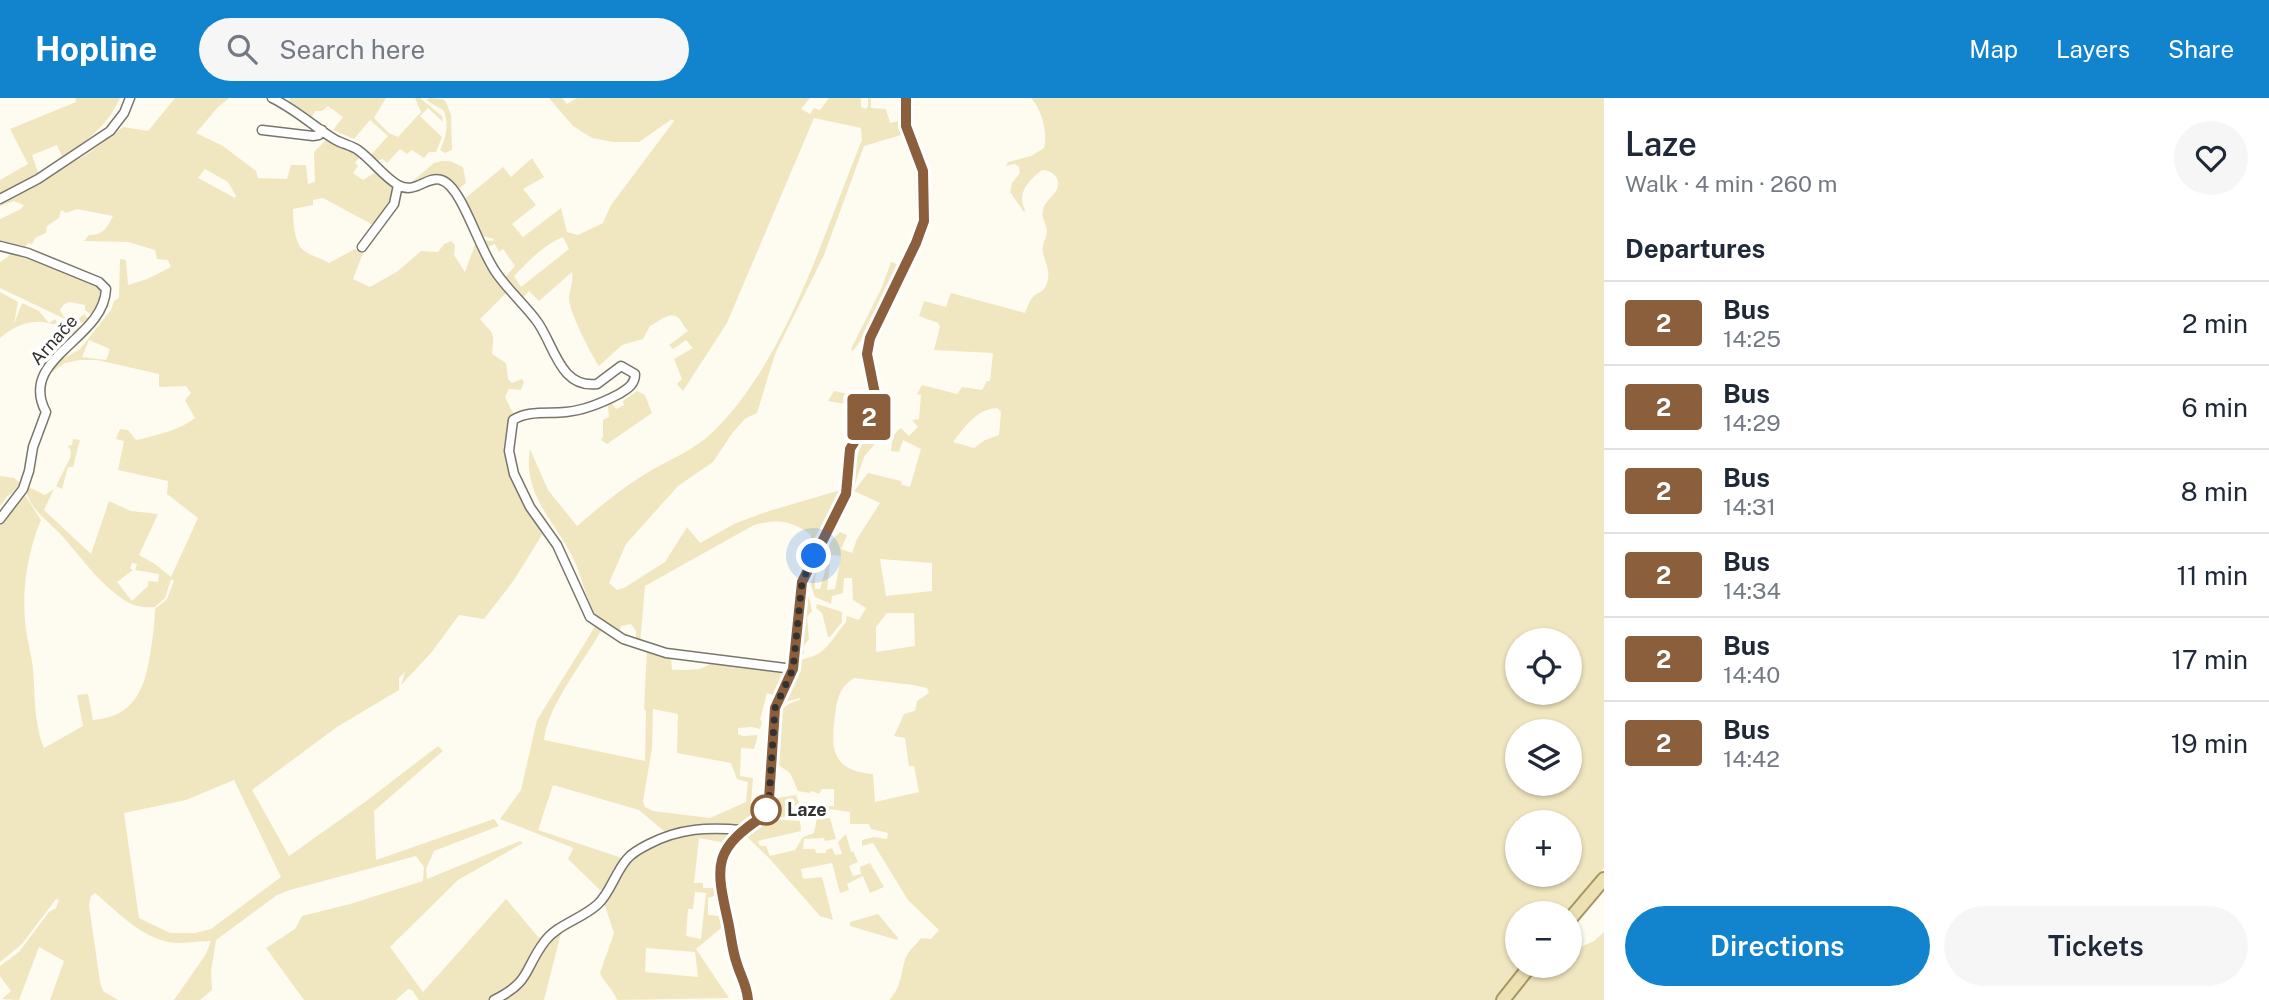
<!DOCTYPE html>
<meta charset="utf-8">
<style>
:root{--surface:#fff;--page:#f6f6f7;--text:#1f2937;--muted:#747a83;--line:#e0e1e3;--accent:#1284cd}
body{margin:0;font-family:"Public Sans",sans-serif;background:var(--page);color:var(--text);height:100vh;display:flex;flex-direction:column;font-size:26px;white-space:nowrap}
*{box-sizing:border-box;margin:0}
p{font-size:23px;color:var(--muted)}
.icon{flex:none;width:38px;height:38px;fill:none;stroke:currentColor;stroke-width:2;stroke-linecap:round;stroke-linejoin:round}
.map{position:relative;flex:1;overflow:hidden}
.panel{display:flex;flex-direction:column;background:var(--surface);width:665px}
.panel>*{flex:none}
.badge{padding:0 14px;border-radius:5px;font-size:24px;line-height:46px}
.controls{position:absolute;left:1505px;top:530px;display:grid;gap:14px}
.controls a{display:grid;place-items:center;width:77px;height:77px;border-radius:50%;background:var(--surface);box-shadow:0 2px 5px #0004;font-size:35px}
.you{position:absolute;width:35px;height:35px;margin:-18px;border:5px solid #fff;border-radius:50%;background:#1a73e8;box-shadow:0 0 0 10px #1a73e833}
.map>.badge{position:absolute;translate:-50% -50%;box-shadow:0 0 0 4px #fff}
h2{padding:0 21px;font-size:26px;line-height:63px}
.round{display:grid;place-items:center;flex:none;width:74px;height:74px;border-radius:37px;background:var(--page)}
.headline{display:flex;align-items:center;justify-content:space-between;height:119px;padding:0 21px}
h1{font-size:33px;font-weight:600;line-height:52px}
.cta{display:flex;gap:14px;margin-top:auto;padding:14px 21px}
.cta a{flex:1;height:80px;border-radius:42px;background:var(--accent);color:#fff;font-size:28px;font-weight:600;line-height:80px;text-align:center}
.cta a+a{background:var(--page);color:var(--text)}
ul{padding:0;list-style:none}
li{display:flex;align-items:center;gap:21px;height:84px;padding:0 21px;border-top:2px solid var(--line)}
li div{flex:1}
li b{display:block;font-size:26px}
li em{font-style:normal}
li .badge{min-width:77px;font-weight:700;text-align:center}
header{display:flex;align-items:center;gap:42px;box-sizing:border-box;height:98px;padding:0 35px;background:var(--accent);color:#fff}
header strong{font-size:33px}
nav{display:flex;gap:38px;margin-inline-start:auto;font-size:24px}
.search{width:490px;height:63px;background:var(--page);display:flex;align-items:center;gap:18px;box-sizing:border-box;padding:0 24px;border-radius:38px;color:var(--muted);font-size:26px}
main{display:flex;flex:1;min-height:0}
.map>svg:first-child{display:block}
.green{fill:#f0e7c1;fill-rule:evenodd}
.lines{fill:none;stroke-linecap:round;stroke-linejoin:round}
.minor-casing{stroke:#78766c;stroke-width:11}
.primary-casing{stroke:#a49763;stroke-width:16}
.minor{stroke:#fff;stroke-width:8}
.primary{stroke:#ede1b3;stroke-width:12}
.line-casing{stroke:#fff;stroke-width:16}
.line{stroke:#8b5e3c;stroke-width:10}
.walk{stroke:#33322e;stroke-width:7;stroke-dasharray:0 12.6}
.stop-dot{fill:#fff;stroke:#8b5e3c;stroke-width:3.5}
.labels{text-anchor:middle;stroke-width:7;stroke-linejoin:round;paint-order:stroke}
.street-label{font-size:18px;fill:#33322e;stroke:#fff}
.stop-label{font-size:18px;font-weight:bold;fill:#33322e;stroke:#fff;text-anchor:start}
</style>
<header>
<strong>Hopline</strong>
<div class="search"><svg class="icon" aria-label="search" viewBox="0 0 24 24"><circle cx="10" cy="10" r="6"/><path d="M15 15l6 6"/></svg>Search here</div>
<nav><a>Map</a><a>Layers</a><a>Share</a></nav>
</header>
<main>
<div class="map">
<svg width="1604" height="902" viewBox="0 0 1604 902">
<rect width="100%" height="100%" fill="#fefbf0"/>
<path class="green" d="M 75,0 L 120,0 C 107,29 88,41 63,60 L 57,47 L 32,57 L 39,77 L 0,100 L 0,82 L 28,66 L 10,31 L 76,4 Z
M 175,0 L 229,0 L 217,10 L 196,35 L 223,48 L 256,73 L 258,80 L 287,81 L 291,67 L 306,67 L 308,86 L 315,84 L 314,54 L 328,40 L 361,57 L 355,65 L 358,68 L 353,75 L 363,82 L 379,72 L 394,88 L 395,101 L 375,128 L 323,100 L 313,102 L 313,107 L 293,111 C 293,122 294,142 302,151 C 308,157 321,160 329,165 L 355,151 L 363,155 L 353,181 L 370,189 L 398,173 L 421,153 L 438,154 L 444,146 L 451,143 L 455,147 L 454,157 L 465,174 L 477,141 L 490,172 L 507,194 L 480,221 C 495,239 494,232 492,256 L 506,265 L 508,281 L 512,285 L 522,281 L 524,284 L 521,292 L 509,291 L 505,299 L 516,321 L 512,370 L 545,432 L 514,482 L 484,521 L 459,517 L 431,555 L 401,587 L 405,574 L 399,580 L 399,592 L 337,629 L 252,692 L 289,758 L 365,704 L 438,648 L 443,653 L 374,713 L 376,762 L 494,721 L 499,728 L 434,753 L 426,771 L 427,781 L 520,743 L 523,745 L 458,782 L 390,849 L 423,894 L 506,801 L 539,840 L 547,835 C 532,864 521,887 490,902 L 419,902 L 412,892 L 408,891 L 396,902 L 304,902 L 266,850 L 295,831 L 302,818 L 350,806 L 423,783 L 424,769 L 416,758 L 290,792 L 277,797 L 216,842 L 211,874 L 212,892 L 200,902 L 174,902 L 206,856 L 211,843 C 201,843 189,845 178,845 C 145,844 119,815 95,795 L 91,798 L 89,807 L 100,884 L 103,893 L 118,902 L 50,902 L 64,863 L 39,849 L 19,902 L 2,901 L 11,893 L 0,878 L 0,868 L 19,854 L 49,814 L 56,810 L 59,802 L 56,801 L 22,846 L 0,864 L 0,423 L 23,394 L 41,422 C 28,453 22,489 25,522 C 26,538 31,554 33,570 C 35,596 34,626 44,650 L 83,628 L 77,597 L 88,596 L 93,622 C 136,619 146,588 151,550 C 153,537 155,524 155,511 L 167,501 L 174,483 L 171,481 L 165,500 L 155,509 C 145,510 137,509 129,505 C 103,490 83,462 64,440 C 50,424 29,412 25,389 L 29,389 L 45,397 L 54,391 L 44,412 L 91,456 L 109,403 L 131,413 L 158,416 L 139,457 L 155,466 L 171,479 L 198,420 L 167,396 L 168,383 L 118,372 L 124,343 L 116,341 L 120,331 L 128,332 L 136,342 C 157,337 178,333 195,320 L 185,302 L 191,295 L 186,288 L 159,289 L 159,276 L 97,262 L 80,262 L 65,265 L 49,276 L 61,262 L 80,251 L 111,212 L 114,203 L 119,200 L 120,161 L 126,162 L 128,187 L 147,181 L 171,169 L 168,162 L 157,161 L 155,152 L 128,144 L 84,143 L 89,137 C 103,138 108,128 113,118 L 77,111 L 66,115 L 61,112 L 59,120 L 47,128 L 46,135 L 35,140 L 32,146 L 28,145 L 24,151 L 0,145 L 0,121 L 21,111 L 24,107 L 14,103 L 0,108 L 0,104 L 86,57 L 123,29 L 148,33 ZM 205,71 L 228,84 L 236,98 L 235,100 L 198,80 ZM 89,242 L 110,251 L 106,262 L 82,259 ZM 132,465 L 137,466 L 135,472 L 159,476 L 158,484 L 148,483 L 148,488 L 132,503 L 117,484 L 133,472 L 130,470 ZM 234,682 L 281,779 L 211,831 L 195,835 L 170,835 L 139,820 L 124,715 L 186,702 Z
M 290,0 L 386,0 L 374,20 L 389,35 L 398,39 L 421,14 L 415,0 L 420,0 L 442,18 L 443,24 L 428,10 L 420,18 L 442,39 L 436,54 L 429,54 L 424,60 L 412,52 L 407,56 L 400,51 L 387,65 L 383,61 L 375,64 L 369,59 L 388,38 L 370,22 L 354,41 L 333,32 L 343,19 L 328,8 L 322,13 L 315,13 L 311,21 L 289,7 Z
M 429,0 L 442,1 L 446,4 L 451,17 L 452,52 L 445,55 L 440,52 C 446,39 449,28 444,13 L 426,2 Z
M 549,0 L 562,0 L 567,6 L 577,0 L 810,0 L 801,11 L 810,16 L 814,10 L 820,12 L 829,0 L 861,0 L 861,9 L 866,11 L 868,8 L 868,0 L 871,0 L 871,10 L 886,11 L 890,25 L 903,22 C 916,61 930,94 917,135 L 914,62 L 901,37 L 864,48 L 824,157 L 775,256 L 757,315 L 746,320 L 733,334 L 713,364 L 678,388 L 626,446 L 609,485 L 617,492 L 624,490 L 665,464 L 687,429 L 700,445 L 736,425 L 769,413 L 844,391 L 798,486 L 796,483 L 811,437 C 791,422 778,421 754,427 L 645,488 L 640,546 L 636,545 L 636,533 L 631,526 L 621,528 L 619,538 C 614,534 607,529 602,524 C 586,508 583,479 573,460 C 555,423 522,396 530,351 L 548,392 L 577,428 C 599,409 621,391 645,376 C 668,362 693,353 713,334 C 787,261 823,137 862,42 L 861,30 L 814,20 L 727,225 L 683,293 L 677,286 L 682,281 L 674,261 L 693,250 L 686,242 L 673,251 L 669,247 L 688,233 C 685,230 683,226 681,223 C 672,210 659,224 650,228 L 643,241 L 622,247 L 599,268 C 591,257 569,213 569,201 C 569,191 574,186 572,174 L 539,203 L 529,193 L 522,201 L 516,197 L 517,193 L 508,185 L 509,183 L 505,179 L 515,168 L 503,151 L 499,154 L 495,146 L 484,151 L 483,142 L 493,143 L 494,141 L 481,138 L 462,103 L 503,69 L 511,79 L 532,60 L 544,79 L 523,91 L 536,107 L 512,126 L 523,139 L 561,110 L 567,134 L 578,137 L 603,125 L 611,107 L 674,23 L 672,21 L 639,44 L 613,44 L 592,40 L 573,28 ZM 563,139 L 569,151 L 521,189 L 514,178 C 529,163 543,147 563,139 Z
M 1031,0 L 1604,0 L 1604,770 L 1565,815 L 1517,816 L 1517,868 L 1522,868 L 1495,902 L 889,902 C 902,889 900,875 906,859 C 909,852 917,846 921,840 L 931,841 L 939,832 L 908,802 L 873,745 L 862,748 L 862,742 L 874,739 L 887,741 L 888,735 L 871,731 L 869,726 L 850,726 L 850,714 L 830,711 L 829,717 L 779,719 L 776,713 L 777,700 L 796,697 L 800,708 L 804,709 L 804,712 L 812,715 L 816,708 L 834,708 L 834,691 L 822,691 L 819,696 L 812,693 L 810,695 L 798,693 L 790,675 L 774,664 C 775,636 767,610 800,602 L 800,600 L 784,604 L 777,614 L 791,580 L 799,575 L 798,562 C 827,558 829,544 846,524 L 847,518 L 859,522 L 866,510 L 853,502 L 852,480 L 844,480 L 843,495 L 832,498 L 831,506 L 815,499 L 808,479 L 822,451 L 840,434 L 847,437 L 841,451 L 852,455 L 857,441 L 880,405 L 854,393 L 868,375 L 901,383 L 902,387 L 910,389 L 921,351 L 903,342 L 899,354 L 891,353 C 892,343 892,336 901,330 L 909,338 L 918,329 L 912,322 L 919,321 L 921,297 L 917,296 L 922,287 L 957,296 L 962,289 L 982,292 L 987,283 L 990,283 L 993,255 L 934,252 L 940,229 L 938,225 L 919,218 L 924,203 L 946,209 L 951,195 L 1025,215 C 1027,210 1029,204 1032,200 C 1037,194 1044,195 1047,185 C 1051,171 1045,166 1043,154 C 1041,147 1047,140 1047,133 C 1046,125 1041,120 1043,112 C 1045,101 1060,95 1058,84 C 1057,76 1049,72 1042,72 C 1029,82 1016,95 1025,112 L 1024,114 L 1010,94 L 1012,85 L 1020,75 L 1019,69 L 1015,66 L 1006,68 L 1008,64 L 1031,58 L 1044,50 C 1048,35 1042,12 1031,0 ZM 997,310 L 1001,314 L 999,337 L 985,342 L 974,350 L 953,344 C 967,327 975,312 997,310 ZM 831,457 L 841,458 L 835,491 L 827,492 ZM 820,461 L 828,462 L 820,491 L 815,491 L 815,480 ZM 880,461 L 932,465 L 932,493 L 886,498 ZM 887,515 L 914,515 L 915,548 L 876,554 L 876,529 ZM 1517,542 L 1570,542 L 1570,595 L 1517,595 ZM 854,580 L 913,587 L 927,590 L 929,595 L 917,603 L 915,613 L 904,616 L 894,638 L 905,640 L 909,668 L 914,668 L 919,694 L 875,704 L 873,676 C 833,673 830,652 835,618 C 837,601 839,590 854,580 ZM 1517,634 L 1570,634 L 1570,686 L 1517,686 ZM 1517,724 L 1570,724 L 1570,777 L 1517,777 Z
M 442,63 L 450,63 L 463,69 L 466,85 L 456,93 L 444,80 L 407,88 L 434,65 Z
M 17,152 L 87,180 L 100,189 L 102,198 L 92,217 L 85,212 L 85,207 L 70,204 L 64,206 L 60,212 L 65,221 L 0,190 L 0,164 Z
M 891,164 L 901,168 L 899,172 L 896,171 L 894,176 L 896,177 L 871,229 L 853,253 L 851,251 L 882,189 Z
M 0,194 L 18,204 L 14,226 L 22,205 L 39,213 L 49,225 L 55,221 L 59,227 L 60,223 L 63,223 L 65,229 L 67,226 L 75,229 L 82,228 L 84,225 L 76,223 L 84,216 L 89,221 L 75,239 C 51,218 24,219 0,240 Z
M 637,293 L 645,297 L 652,315 L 607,346 L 601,342 L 603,339 L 603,322 L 609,319 L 608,309 L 610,303 L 616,311 L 624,307 L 623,303 Z
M 834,293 L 873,301 L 871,309 L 849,347 L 852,310 L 851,307 L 828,303 Z
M 878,313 L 883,317 L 886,326 L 874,331 L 872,338 L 878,342 L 864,359 L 853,392 C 852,361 864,339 878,313 Z
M 73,341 L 80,342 L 73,369 L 68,369 L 62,391 L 56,388 L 70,360 L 71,353 L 68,348 L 72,347 Z
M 0,378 L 14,380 L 20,385 L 23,383 L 12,396 L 8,397 L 0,408 Z
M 806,485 L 812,513 L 807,519 L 809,541 L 803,549 L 804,555 L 802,557 L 800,549 Z
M 817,506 L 842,514 L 842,524 L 830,539 L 828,539 L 822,515 L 816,510 Z
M 596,527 L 602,531 C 584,564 548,606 544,642 L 645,663 L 646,613 L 644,611 L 647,551 L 671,558 L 672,572 C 685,571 704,575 712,563 L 782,573 L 786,577 L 776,598 L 767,595 L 760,622 L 762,623 L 760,631 L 752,629 L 738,630 L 738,636 L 743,638 L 758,637 L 754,651 L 741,650 L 740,678 L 753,680 L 751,705 L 765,706 L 759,716 L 741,729 L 688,729 L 666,735 L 639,712 L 553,687 L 538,732 L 625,761 L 605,791 L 600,792 L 568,761 L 573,751 L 571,749 L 500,721 L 521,692 L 537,622 ZM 653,611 L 678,616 L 677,655 L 731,665 L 737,681 L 748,684 L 746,704 L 710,720 L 653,713 L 645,709 L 643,703 L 652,650 Z
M 817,720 L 830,720 L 836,741 L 825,743 L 824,740 L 804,741 L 803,751 L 815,751 L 816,755 L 826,755 L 826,752 L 832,750 L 835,757 L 842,756 L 838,744 L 846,736 L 851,754 L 853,753 L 858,764 L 849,768 L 853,778 L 861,776 L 860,769 L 870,765 L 884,789 L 870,795 L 863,778 L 847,786 L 849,792 L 840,795 L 832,765 L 801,771 L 803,781 L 822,779 L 833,822 L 820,818 L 769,760 L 743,735 L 766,721 L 800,723 L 801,733 L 758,743 L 760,748 L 766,748 L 770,758 L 795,752 L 803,739 L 814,735 Z
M 700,732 L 733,735 L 726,745 L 699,740 L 694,785 L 703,785 L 703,790 L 715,790 L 714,798 L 708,800 L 708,817 L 719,818 L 720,805 L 726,826 L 696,851 L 729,900 L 617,902 C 613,891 602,882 600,875 L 614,835 L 604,805 L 625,766 L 649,747 ZM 695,794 L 706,795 L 701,841 L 686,838 L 688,811 L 693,811 ZM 646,850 L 695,854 L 698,879 L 645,874 Z
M 878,816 L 898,840 L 897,842 L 850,828 L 850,824 Z
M 562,831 L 544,902 L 497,902 L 512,894 L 542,851 Z
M 1604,834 L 1604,902 L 1507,902 L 1536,868 L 1570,868 L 1570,854 L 1594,843 Z"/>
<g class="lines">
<g class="minor-casing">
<path id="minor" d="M 272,0 C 295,11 313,28 334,41 C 342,46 351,47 358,52 C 372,62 384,79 398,87 C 422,101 435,57 460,102 C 473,125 481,151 495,173 C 507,191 523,205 536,222 C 554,245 559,291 597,286 L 621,268 L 635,276 C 635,287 627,291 619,296 C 602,305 586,312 566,314 C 548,316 529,312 513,322 L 509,353 L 514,376 L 530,409 L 557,447 L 590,519 L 623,541 L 666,555 L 793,571
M 262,32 L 313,38 L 319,37 L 322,32
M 0,101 L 38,81 L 110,33 L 124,15 L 130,0
M 0,148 L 28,155 L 99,184 L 106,191 C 104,242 17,260 46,314 L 33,349 L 29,373 L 23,391 L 0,421
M 362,149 L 394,106 L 398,87
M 494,902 C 532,883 523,872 545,843 C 558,826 582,821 598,806 C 610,795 615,775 627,761 C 632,755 641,750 649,746 C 680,730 708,729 742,732
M 749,902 C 747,888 742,879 737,866 C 732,852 731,837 728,823 C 715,765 713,751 765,717 L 769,701 L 772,630 L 775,610 L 793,571 L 802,484 L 846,396 L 850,351 L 877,306 L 867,256 L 870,240 L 916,145 L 924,123 L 923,73 L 906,28 L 906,0"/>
</g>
<g class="primary-casing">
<path id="primary" d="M 1570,821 L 1604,781
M 1503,902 L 1530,868"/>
</g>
<use href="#minor" class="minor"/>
<use href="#primary" class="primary"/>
</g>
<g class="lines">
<g class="line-casing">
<path id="line" d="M 748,902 C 747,888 741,879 737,866 C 732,852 731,837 728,823 C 715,766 713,751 765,717 L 769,701 L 775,610 L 793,571 L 802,484 L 846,396 L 850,351 L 877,306 L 867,256 L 870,240 L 916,145 L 924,123 L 923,73 L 906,28 L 906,0"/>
</g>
<use href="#line" class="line"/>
<path class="walk" d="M 766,712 L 765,717 L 769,701 L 775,610 L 793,571 L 802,484 L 814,458"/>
</g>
<circle class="stop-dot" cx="766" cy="712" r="14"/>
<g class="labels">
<g class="street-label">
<text transform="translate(54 242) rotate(-48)" y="6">Arnače</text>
</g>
<g class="stop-label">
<text x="787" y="718">Laze</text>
</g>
</g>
</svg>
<div class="controls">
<a><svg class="icon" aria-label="locate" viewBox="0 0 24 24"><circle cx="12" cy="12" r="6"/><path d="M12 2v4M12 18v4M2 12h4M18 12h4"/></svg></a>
<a><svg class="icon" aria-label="layers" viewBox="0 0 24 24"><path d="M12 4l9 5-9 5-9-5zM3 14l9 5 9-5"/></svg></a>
<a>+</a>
<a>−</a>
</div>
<div class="you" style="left:814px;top:458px"></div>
<b class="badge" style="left:869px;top:319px;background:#8b5e3c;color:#fff">2</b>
</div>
<section class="panel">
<div class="headline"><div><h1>Laze</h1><p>Walk · 4 min · 260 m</p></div><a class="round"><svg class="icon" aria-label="heart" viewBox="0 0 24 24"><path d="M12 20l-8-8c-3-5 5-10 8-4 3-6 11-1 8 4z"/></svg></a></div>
<h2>Departures</h2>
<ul>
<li><span class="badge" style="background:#8b5e3c;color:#fff">2</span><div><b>Bus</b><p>14:25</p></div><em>2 min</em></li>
<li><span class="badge" style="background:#8b5e3c;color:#fff">2</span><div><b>Bus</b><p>14:29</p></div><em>6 min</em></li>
<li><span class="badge" style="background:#8b5e3c;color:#fff">2</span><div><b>Bus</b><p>14:31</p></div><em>8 min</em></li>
<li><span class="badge" style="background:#8b5e3c;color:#fff">2</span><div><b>Bus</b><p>14:34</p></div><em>11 min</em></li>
<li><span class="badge" style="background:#8b5e3c;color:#fff">2</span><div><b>Bus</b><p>14:40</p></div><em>17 min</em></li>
<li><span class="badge" style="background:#8b5e3c;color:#fff">2</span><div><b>Bus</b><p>14:42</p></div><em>19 min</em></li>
</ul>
<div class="cta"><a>Directions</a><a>Tickets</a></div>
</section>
</main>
